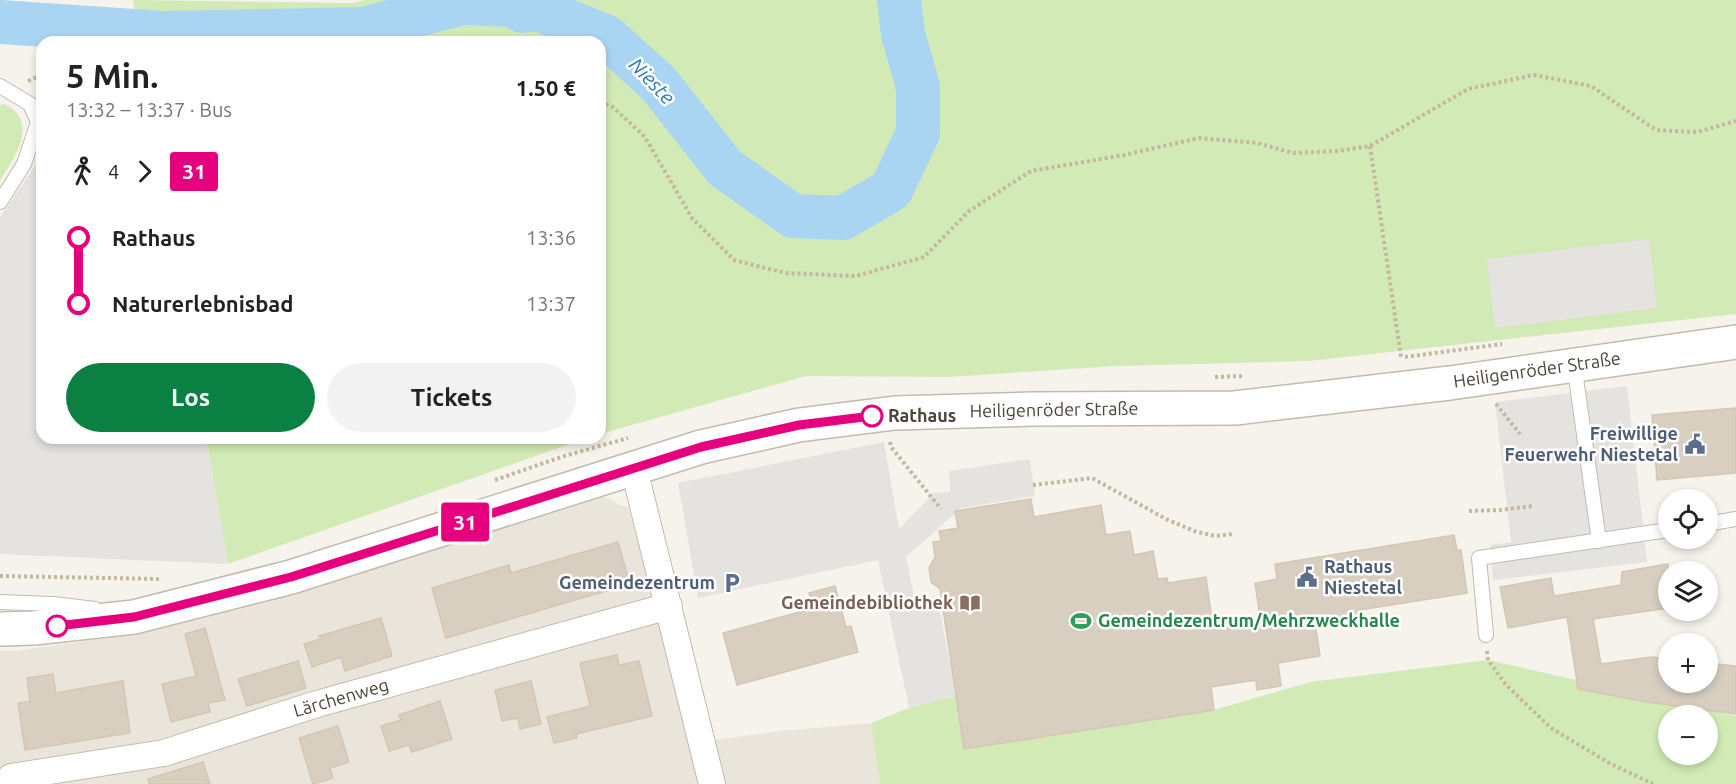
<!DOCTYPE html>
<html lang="de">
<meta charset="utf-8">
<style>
:root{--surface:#fff;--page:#f2f2f2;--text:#222;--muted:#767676;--accent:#0b8043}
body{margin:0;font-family:Ubuntu,sans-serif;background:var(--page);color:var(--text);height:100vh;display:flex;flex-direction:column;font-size:22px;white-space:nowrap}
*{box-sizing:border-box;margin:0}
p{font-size:20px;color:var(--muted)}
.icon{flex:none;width:33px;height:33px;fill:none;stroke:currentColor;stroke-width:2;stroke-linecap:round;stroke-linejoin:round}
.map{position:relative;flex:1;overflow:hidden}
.sheet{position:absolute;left:36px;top:36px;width:570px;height:408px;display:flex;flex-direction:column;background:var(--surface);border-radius:18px;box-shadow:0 3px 9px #0003}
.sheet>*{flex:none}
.badge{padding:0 12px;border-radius:4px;font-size:21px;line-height:39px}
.tools{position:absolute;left:1658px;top:489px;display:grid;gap:12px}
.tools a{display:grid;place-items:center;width:60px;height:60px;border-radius:50%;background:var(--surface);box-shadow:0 3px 9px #0003;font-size:30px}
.map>.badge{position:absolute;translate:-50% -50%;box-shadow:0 0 0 3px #fff}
.legs{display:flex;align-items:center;gap:9px;height:66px;padding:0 30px;font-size:20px}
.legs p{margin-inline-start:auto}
.headline{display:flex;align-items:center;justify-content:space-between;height:102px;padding:0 30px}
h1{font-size:33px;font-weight:700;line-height:45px}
.action{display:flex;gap:12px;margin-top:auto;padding:12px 30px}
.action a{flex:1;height:69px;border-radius:36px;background:var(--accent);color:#fff;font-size:24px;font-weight:700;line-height:69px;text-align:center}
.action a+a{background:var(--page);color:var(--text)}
ul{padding:0 30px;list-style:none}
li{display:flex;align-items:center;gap:21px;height:66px;font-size:22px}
li i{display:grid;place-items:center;width:9px;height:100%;margin:0 8px;background:currentColor}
li i::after{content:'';width:15px;height:15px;margin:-8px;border:4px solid;border-radius:50%;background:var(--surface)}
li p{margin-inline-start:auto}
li:first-child i{background:linear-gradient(#0000 50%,currentColor 0)}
li:last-child i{background:linear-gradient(currentColor 50%,#0000 0)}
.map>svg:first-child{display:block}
.residential{fill:#eae5da}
.green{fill:#d2eab5;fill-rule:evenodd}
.parking{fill:#e5e3e0}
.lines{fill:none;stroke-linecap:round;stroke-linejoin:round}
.river{stroke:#a9d4f2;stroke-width:44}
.building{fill:#d8cfc1;stroke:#d3c7b4;stroke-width:1.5}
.service-casing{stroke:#c2bbae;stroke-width:16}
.minor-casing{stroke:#c2bbae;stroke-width:28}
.tertiary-casing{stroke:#c2bbae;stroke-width:36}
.path{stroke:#c4b79f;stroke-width:4;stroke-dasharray:3 3;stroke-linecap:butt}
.service{stroke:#fff;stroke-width:14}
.minor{stroke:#fff;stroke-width:26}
.tertiary{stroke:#fff;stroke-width:33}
.line-1-casing{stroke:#fff;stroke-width:14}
.line-1{stroke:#e6007e;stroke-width:9}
.stop-1-dot{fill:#fff;stroke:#e6007e;stroke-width:3}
.labels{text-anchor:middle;stroke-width:5;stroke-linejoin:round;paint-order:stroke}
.street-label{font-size:18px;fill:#4b4439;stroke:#fff}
.stop-label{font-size:18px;font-weight:bold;fill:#4b4439;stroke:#fff;text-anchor:start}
.service-label{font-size:18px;font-weight:bold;fill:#4e5e75;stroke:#fff;text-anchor:end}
.education-label{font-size:18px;font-weight:bold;fill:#785e54;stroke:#fff;text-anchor:end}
.leisure-label{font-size:18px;font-weight:bold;fill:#27864d;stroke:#fff;text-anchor:start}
.water-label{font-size:20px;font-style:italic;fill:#2e7ab2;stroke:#fff}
</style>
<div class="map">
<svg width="1736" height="784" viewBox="0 0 1736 784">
<rect width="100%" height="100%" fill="#f6f3ec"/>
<path class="residential" d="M 604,497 L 628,508 L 700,742 L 781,731 L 871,723 L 880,784 L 0,784 L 0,651 L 15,651 L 129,635 L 241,607 Z"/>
<path class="green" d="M 133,0 L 353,3 L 366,0 L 1736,0 L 1736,314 L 1309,361 L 1116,366 L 948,377 L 806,376 L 600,434 L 600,42 L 140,42 Z
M 4,104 C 40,121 15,157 0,181 L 0,105 Z
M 206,438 L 587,438 L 228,564 Z
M 1488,660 L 1736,716 L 1736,784 L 880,784 L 871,723 L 909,708 L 956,696 L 964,749 L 1214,710 L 1310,682 ZM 1668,716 L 1707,716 L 1707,754 L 1668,754 Z"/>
<path class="parking" d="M 42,152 L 42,438 L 206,438 L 228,564 L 0,554 L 0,217 L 31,172 Z
M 1649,239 L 1657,308 L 1495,328 L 1487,259 Z
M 1627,386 L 1647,562 L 1493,580 L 1490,545 L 1511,542 L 1495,402 Z
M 884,442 L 899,529 L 934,493 L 950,492 L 949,471 L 1030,459 L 1035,496 L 961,508 L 906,557 L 915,601 L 937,596 L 956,696 L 909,708 L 878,560 L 698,598 L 678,483 Z"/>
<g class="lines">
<path class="river" d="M 0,22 L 163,33 L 363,29 L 463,3 L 511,5 L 522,11 L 538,9 L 607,37 L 658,83 L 725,168 L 793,216 L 843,218 L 891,190 L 918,133 L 918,87 L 903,34 L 899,0"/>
</g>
<path class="building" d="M 1736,408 L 1736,473 L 1657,480 L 1652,415 Z
M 1031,499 L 1034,517 L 1101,505 L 1106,535 L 1130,531 L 1134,555 L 1153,551 L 1158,579 L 1167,578 L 1168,583 L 1206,577 L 1211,613 L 1233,628 L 1261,624 L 1255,583 L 1277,579 L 1275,564 L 1454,535 L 1457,550 L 1461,550 L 1467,593 L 1359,610 L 1360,616 L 1315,623 L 1320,656 L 1278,663 L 1281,686 L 1257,690 L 1256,680 L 1211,687 L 1214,710 L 964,749 L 940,589 L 931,582 L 929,568 L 935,557 L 933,542 L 941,541 L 939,531 L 958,528 L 955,511 Z
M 618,542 L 630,584 L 446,638 L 432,588 L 509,565 L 511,573 Z
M 1668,564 L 1668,608 L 1593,619 L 1601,664 L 1651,657 L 1668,659 L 1668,682 L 1707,682 L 1707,663 L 1736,666 L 1736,714 L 1647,702 L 1578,689 L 1567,617 L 1508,628 L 1500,587 L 1551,578 L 1554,596 L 1621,585 L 1622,572 Z
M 835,586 L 846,627 L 851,626 L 858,652 L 737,685 L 723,633 L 814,608 L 809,593 Z
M 381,618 L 392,656 L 345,671 L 341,657 L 312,667 L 304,644 L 321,639 L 319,636 Z
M 205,628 L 225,700 L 208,703 L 210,712 L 171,722 L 162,684 L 196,676 L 185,634 Z
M 617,655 L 619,665 L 639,661 L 652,716 L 576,734 L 577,738 L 554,743 L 547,717 L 590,706 L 580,663 Z
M 298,661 L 306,688 L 247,706 L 238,679 Z
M 53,674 L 56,693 L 123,681 L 130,733 L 25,750 L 18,703 L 30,701 L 27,678 Z
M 531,681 L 541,724 L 520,729 L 518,718 L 502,721 L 495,690 Z
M 440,701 L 452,739 L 412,752 L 409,745 L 389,751 L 381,726 L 401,720 L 399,715 Z
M 338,726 L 349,762 L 330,768 L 333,778 L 313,784 L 299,738 Z
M 203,762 L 210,784 L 149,784 L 148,779 Z"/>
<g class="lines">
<g class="service-casing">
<path id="service" d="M 0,86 L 30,104 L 38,122 L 24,164 L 0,202
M 1574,364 L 1599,541
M 1707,524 L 1736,519
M 0,602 L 53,604 L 95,609
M 1486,635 L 1479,558 L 1668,530"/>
</g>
<g class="minor-casing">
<path id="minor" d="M 634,469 L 712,784
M 11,777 L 164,753 L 317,704 L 669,606"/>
</g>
<g class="tertiary-casing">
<path id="tertiary" d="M 0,629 L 34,628 L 134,617 L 291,577 L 701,447 L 799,425 L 895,413 L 1033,409 L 1235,408 L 1450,383 L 1736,342"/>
</g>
<path class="path" d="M 28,81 L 42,75
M 600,102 L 613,107 L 645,137 L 692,218 L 734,260 L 785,273 L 856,276 L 924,257 L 969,211 L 1031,171 L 1124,155 L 1199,138 L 1257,143 L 1293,153 L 1338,151 L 1370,146 L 1468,89 L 1534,75 L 1591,86 L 1656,130 L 1697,132 L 1736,121
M 1370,146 L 1401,357
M 1405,357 L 1502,344
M 1215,377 L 1243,376
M 1496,404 L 1520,434
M 890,442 L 891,447 L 941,509
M 495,480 L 561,457 L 628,438
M 1033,485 L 1092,478 L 1166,519 L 1194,531 L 1215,536 L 1233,534
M 1469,511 L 1501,510 L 1532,506
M 0,576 L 161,579
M 1487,651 L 1488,660 L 1506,685 L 1551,728 L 1609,763 L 1653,784"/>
<use href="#service" class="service"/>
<use href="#minor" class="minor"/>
<use href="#tertiary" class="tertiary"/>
</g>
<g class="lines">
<g class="line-1-casing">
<path id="line-1" d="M 57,626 L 134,617 L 291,577 L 701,447 L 799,425 L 872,416"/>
</g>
<use href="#line-1" class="line-1"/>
</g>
<defs>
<g id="civic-bare" transform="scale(1.62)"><path d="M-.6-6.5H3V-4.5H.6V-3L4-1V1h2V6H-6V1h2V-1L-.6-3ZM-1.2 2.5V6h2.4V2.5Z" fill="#5c6f8a" stroke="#fff" stroke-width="2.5" paint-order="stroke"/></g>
<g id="parking-bare" transform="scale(1.62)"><path d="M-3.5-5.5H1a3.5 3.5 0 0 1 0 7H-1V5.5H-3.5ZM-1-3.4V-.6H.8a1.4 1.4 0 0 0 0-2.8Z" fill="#5c6f8a" stroke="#fff" stroke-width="2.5" paint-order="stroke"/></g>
<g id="library-bare" transform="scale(1.62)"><path d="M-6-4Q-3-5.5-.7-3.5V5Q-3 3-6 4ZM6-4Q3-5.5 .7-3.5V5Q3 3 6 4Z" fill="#8d6e63" stroke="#fff" stroke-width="2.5" paint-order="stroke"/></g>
<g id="stadium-bare" transform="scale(1.62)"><path d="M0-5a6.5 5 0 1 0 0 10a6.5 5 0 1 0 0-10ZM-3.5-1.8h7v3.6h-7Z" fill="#2e9e5b" stroke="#fff" stroke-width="2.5" paint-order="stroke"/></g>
</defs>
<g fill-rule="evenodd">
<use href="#civic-bare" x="1695" y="444"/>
<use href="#civic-bare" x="1307" y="577"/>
<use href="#parking-bare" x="732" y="583"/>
<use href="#library-bare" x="970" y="603"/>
<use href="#stadium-bare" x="1081" y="621"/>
</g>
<g class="stop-1-dot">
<circle cx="872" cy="416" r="10"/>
<circle cx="57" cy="626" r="10"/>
</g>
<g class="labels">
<g class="street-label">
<text transform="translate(1537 370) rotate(-8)" y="6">Heiligenröder Straße</text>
<text transform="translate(1054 410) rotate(-1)" y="6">Heiligenröder Straße</text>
<text transform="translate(341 698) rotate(-16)" y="6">Lärchenweg</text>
</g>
<g class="stop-label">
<text x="888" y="422">Rathaus</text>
</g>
<g class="service-label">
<text x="1678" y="440">Freiwillige<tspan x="1678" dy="21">Feuerwehr Niestetal</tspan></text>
<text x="1324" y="573" text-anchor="start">Rathaus<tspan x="1324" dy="21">Niestetal</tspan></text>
<text x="715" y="589">Gemeindezentrum</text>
</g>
<g class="education-label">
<text x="953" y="609">Gemeindebibliothek</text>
</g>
<g class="leisure-label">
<text x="1098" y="627">Gemeindezentrum/Mehrzweckhalle</text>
</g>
<g class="water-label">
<text transform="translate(652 81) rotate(46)" y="7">Nieste</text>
</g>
</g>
</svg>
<div class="tools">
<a><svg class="icon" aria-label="locate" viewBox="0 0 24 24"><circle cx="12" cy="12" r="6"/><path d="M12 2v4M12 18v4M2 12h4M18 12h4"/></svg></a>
<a><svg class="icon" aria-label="layers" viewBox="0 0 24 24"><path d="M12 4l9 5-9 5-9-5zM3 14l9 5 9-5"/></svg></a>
<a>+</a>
<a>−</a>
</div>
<b class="badge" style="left:465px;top:522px;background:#e6007e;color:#fff">31</b>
<section class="sheet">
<div class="headline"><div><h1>5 Min.</h1><p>13:32 – 13:37 · Bus</p></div><b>1.50 €</b></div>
<div class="legs"><svg class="icon" aria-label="walk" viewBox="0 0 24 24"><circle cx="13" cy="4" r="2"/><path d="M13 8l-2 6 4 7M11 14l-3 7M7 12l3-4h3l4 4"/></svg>4<svg class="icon" aria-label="forward" viewBox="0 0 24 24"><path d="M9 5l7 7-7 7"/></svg><b class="badge" style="background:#e6007e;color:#fff">31</b></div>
<ul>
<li><i style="color:#e6007e"></i><b>Rathaus</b><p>13:36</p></li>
<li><i style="color:#e6007e"></i><b>Naturerlebnisbad</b><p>13:37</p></li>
</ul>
<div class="action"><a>Los</a><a>Tickets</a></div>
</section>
</div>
